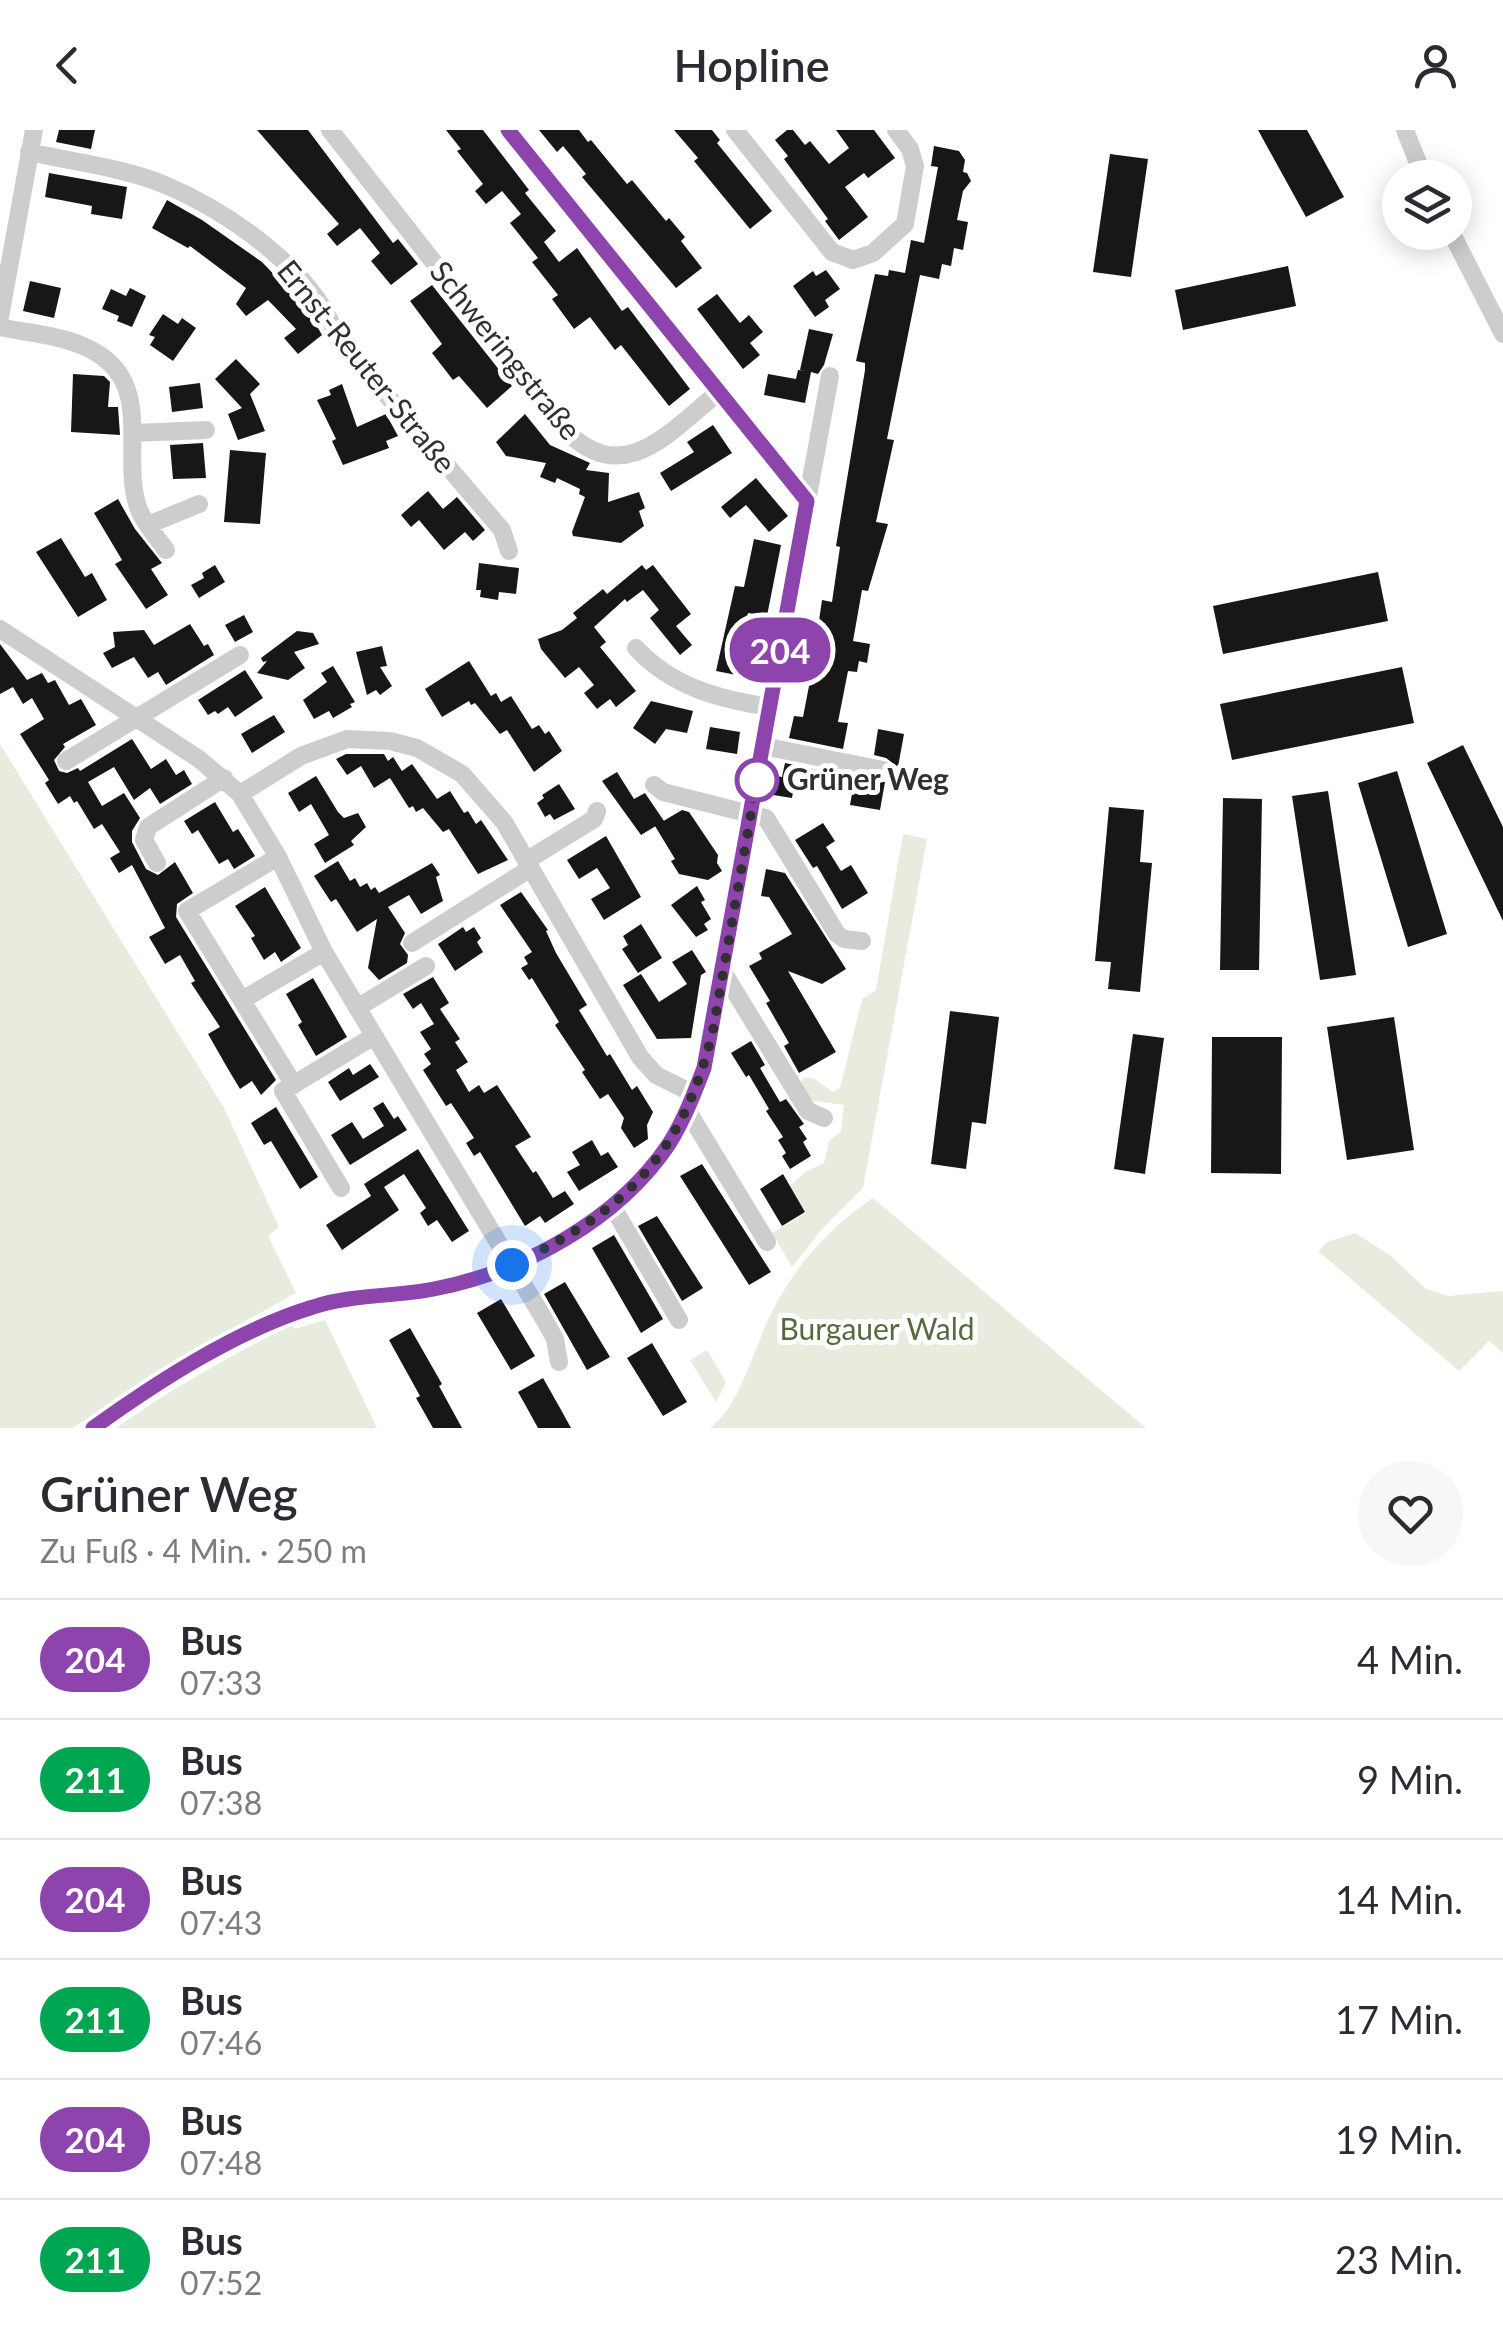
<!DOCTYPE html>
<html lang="de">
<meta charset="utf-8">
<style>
:root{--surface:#fff;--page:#f7f7f7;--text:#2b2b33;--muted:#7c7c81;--line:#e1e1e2}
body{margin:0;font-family:Lato,sans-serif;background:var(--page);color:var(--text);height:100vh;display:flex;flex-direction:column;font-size:38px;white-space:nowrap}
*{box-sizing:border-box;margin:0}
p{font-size:32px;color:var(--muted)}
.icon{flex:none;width:55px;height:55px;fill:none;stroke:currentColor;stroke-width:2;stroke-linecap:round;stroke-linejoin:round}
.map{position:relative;height:1298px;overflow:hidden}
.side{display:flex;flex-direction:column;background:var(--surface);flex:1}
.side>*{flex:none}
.badge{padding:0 20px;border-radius:32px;font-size:35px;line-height:65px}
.fabs{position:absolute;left:1382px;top:30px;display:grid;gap:20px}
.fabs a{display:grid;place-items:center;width:90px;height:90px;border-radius:50%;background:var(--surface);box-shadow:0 5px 25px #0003;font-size:50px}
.you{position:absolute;width:50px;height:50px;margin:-25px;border:8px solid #fff;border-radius:50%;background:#1a73e8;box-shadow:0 0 0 15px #1a73e833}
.map>.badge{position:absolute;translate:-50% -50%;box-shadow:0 0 0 5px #fff}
.round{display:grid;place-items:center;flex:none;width:105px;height:105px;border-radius:52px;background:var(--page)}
.head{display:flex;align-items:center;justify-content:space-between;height:170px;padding:0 40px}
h1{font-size:48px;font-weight:600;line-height:75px}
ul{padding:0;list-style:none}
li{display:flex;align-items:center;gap:30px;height:120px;padding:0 40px;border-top:2px solid var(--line)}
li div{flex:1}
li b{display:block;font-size:38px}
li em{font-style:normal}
li .badge{min-width:110px;font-weight:700;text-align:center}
header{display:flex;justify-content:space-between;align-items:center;height:130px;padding:0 40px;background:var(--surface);font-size:45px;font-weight:600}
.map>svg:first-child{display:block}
.green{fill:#e7ecdf}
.building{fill:#171717}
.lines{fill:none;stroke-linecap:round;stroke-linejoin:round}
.minor{stroke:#cdcdcd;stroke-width:18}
.line-casing{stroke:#fff;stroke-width:22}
.line{stroke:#8e44ad;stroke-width:15}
.walk{stroke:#303030;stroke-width:10;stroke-dasharray:0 18}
.stop-dot{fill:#fff;stroke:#8e44ad;stroke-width:5}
.labels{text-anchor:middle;stroke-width:10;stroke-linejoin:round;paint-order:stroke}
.street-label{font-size:30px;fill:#303030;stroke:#fff}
.stop-label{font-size:30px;font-weight:bold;fill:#303030;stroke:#fff;text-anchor:start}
.park-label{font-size:30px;fill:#556a3f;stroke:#fff}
</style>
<header><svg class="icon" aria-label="back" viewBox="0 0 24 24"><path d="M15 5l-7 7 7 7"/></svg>Hopline<svg class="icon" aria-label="person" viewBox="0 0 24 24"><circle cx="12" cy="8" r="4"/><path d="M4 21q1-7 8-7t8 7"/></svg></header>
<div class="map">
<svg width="1503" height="1298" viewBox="0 0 1503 1298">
<rect width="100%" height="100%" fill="#fff"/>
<path class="green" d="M 0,614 L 224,978 L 279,1097 L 268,1106 L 296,1163 L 160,1239 L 73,1298 L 0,1298 Z
M 903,704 L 927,709 L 863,1058 L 822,1099 L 792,1137 L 772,1103 L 806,1083 L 790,1056 L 805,1042 L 824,1033 L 829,1011 L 841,1001 L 844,975 L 809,970 L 799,953 L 804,948 L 813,948 L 833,962 L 840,958 L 862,869 L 876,860 Z
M 873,1068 L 1146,1298 L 710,1298 C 740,1277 755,1215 772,1182 C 796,1134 829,1098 873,1068 Z
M 1355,1103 L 1391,1126 L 1426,1159 L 1448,1166 L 1503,1161 L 1503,1223 L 1489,1211 L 1459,1241 L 1318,1121 L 1328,1112 Z
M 325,1190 L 377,1298 L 116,1298 C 171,1259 231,1225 292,1195 L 295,1199 Z
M 707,1220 L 726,1252 L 716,1272 L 690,1230 Z"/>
<path class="building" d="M 59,0 L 95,0 L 91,19 L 56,12 Z
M 257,0 L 308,0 L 393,113 L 398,109 L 418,134 L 391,155 L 371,131 L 380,123 L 360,98 L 337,116 L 327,104 L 339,94 Z
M 446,0 L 483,0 L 529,60 L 525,63 L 556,101 L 544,112 L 559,132 L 577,118 L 622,181 L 628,177 L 690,259 L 669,276 L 621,215 L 615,220 L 590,187 L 574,199 L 552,169 L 558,165 L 532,132 L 538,128 L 510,93 L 521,84 L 502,61 L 486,74 L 475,61 L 483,54 L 457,21 L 461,19 Z
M 539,0 L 579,0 L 588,12 L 591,10 L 627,54 L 632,50 L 666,91 L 669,88 L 685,107 L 681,111 L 702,138 L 676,158 L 582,47 L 586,44 L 563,16 L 557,22 Z
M 674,0 L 712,0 L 720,10 L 717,13 L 772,81 L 750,99 L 694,31 L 698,28 Z
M 787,0 L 793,0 L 805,15 L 810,11 L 829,34 L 849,18 L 836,0 L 874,0 L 895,28 L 868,48 L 864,43 L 845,57 L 868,87 L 839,110 L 825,91 L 828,89 L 784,29 L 788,26 L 775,10 Z
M 1258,0 L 1307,0 L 1344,67 L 1306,87 Z
M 934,16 L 959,21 L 965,30 L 963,42 L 967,43 L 971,51 L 963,61 L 957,90 L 968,92 L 963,120 L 954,118 L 951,136 L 942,134 L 939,149 L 920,145 L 887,309 L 894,310 L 876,392 L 888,394 L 868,461 L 862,460 L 853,511 L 870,514 L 867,533 L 859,531 L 857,542 L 848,541 L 838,592 L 848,593 L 843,619 L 789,608 L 794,586 L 803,587 L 809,556 L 800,554 L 803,537 L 812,539 L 822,470 L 832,472 L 840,417 L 836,416 L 865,240 L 865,233 L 856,231 L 875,144 L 888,146 L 889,140 L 905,143 L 911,110 L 924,113 L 938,37 L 931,36 Z
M 1110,24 L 1148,29 L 1131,147 L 1093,142 Z
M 49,43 L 127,57 L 122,89 L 91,84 L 92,76 L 45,67 Z
M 167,70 L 202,90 L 262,132 L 307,179 L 322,205 L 298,224 L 284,208 L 296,199 L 268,170 L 246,186 L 236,174 L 246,158 L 190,116 L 188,118 L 152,98 Z
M 1288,136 L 1296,176 L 1183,200 L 1175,160 Z
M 826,140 L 840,159 L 825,170 L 829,177 L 815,187 L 793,156 L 813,141 L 816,146 Z
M 30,151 L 61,158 L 54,188 L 23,181 Z
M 432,155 L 512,256 L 487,278 L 459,246 L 453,250 L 432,223 L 442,214 L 410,171 Z
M 130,158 L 146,166 L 132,197 L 117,191 L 119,186 L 102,179 L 111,159 L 126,166 Z
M 717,164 L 740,193 L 749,185 L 763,202 L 750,213 L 760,225 L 743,239 L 697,179 Z
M 163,184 L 178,194 L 182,188 L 196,198 L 173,231 L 150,215 L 155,207 L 149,205 Z
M 809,199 L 833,204 L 824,235 L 818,244 L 811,242 L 805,273 L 764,265 L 768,244 L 796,249 L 798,240 L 806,241 L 800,240 Z
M 236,229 L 260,254 L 250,264 L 265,301 L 238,310 L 228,284 L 242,278 L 215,249 Z
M 73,244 L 104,246 L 110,252 L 108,277 L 118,277 L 120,305 L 71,302 Z
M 200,253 L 203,278 L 172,282 L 169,257 Z
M 342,254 L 357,297 L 386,284 L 398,306 L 386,311 L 389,318 L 343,335 L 332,311 L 336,309 L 317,270 L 331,265 L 329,260 Z
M 525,284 L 550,315 L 590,333 L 586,340 L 609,343 L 608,372 L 639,362 L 645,378 L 639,381 L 644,396 L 621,413 L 573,406 L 572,402 L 585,367 L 579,364 L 580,359 L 557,348 L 555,353 L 540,347 L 546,333 L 506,326 L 496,312 Z
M 713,295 L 732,323 L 671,361 L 660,343 L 694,322 L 687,312 Z
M 203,313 L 206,348 L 173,349 L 170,315 Z
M 230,320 L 266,323 L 260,394 L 224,392 Z
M 756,348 L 788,386 L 769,402 L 746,375 L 730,388 L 721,377 Z
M 428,361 L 443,379 L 457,367 L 485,400 L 473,411 L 465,402 L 444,420 L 419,390 L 411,397 L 401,385 Z
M 118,369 L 135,399 L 162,433 L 151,439 L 168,465 L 146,479 L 115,434 L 122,430 L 94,383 Z
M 61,408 L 85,447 L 92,443 L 107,470 L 78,487 L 36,422 Z
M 754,409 L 781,415 L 767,486 L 748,483 L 742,514 L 758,517 L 752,548 L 716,541 L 735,456 L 744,457 Z
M 479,433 L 519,438 L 516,464 L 499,462 L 498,470 L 480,467 L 481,460 L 476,460 Z
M 215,435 L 225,452 L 199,468 L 191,455 L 204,448 L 202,443 Z
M 642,435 L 646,440 L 653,435 L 691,484 L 676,496 L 692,515 L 680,525 L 650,488 L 659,480 L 643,460 L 627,472 L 625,469 L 594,497 L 606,512 L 600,517 L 636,561 L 616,577 L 610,569 L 597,579 L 584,563 L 594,555 L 579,537 L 565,548 L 541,519 L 538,509 L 562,500 L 577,488 L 573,483 L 603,459 L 607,464 Z
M 1378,442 L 1388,491 L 1223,524 L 1213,476 Z
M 244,485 L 253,502 L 235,512 L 225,495 Z
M 190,494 L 204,516 L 208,514 L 214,525 L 166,555 L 158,542 L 148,548 L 134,527 L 112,538 L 103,523 L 115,517 L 113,502 L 144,500 L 154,515 Z
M 297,501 L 313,503 L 319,514 L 294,522 L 305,538 L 288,550 L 257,543 L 267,531 L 263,532 L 261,528 Z
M 0,514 L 27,550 L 42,543 L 48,553 L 55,550 L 69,575 L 81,569 L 96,595 L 63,614 L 65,617 L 54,630 L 59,641 L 67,643 L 78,638 L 80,641 L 132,609 L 151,639 L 166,629 L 176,645 L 184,640 L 192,654 L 160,674 L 150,658 L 134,670 L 114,637 L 88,652 L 102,676 L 124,663 L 140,688 L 132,701 L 132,712 L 146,739 L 158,745 L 175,732 L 193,763 L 177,774 L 176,787 L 276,950 L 261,965 L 252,951 L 240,959 L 228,939 L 208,904 L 220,897 L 191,853 L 195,851 L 180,825 L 165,834 L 149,807 L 165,798 L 132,735 L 119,743 L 110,728 L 120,722 L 102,694 L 94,699 L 77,671 L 74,673 L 70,666 L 58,674 L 45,653 L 49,650 L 20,604 L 44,589 L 32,568 L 23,574 L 13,557 L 0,564 Z
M 382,516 L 387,536 L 380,537 L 392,556 L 380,565 L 376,560 L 367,565 L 356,522 Z
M 469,531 L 491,566 L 496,563 L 501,572 L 511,566 L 532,599 L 539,595 L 545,604 L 549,601 L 562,621 L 534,642 L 507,600 L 500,604 L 475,573 L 471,575 L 469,571 L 442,587 L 425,559 Z
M 333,536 L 355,572 L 350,574 L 352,577 L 333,588 L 329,581 L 314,589 L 303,570 L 327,552 L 321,543 Z
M 1402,537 L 1414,593 L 1232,630 L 1220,574 Z
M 245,540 L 263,568 L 235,587 L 228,577 L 218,584 L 215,581 L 208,585 L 198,570 Z
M 651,571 L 693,581 L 687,603 L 666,599 L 655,614 L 633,598 Z
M 274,585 L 285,602 L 252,623 L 241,604 Z
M 710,597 L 740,602 L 737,624 L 706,619 Z
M 878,599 L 904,604 L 898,637 L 886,628 L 874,625 Z
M 1463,615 L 1503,697 L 1503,791 L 1427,633 Z
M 346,624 L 384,624 L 388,631 L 393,627 L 402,641 L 412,634 L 437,669 L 450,661 L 464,683 L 468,681 L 476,694 L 481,690 L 508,730 L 478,744 L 449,699 L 443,702 L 423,678 L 416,682 L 413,676 L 409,678 L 390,648 L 374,658 L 361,636 L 347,645 L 336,629 Z
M 785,633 L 818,640 L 814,661 L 794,657 L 792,668 L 773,665 L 776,646 L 782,647 Z
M 1397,641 L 1447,804 L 1408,817 L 1358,653 Z
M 617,642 L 634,669 L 645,663 L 664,691 L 641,705 L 602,651 Z
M 316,646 L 338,682 L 344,688 L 358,683 L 366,697 L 351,711 L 354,715 L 325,733 L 314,714 L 329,705 L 311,674 L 299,682 L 288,663 Z
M 855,647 L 885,652 L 880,680 L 850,675 Z
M 559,654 L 575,679 L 554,690 L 550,684 L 545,687 L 537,673 L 544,668 L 542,665 Z
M 1328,661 L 1356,845 L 1320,850 L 1292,666 Z
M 1223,668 L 1262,669 L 1259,840 L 1220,840 Z
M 215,672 L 233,702 L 238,699 L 255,726 L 234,739 L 228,729 L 219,734 L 198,700 L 192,704 L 184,691 Z
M 1109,677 L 1144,680 L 1140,732 L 1152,733 L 1140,862 L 1108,859 L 1111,832 L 1095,831 Z
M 682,680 L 689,682 L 718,725 L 717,733 L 722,741 L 708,750 L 679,744 L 671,731 L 675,729 L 655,696 Z
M 823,693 L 835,711 L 826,717 L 841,741 L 851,735 L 868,763 L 842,779 L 817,736 L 813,738 L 795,710 Z
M 606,706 L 641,767 L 604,790 L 591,769 L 610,758 L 597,738 L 579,749 L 567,730 Z
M 338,731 L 350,751 L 355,748 L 360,757 L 367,753 L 371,760 L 375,757 L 379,763 L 432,733 L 440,745 L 436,747 L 443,771 L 421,784 L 409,765 L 388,777 L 405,803 L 400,814 L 408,825 L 407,833 L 379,850 L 368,838 L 377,789 L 357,802 L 336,769 L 331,772 L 314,746 Z
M 766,739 L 785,743 L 846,839 L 822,854 L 788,841 L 836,922 L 799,943 L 784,916 L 789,913 L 766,873 L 770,871 L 749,836 L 762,829 L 759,823 L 792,804 L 769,767 L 761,766 Z
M 697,756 L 705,770 L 701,772 L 711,789 L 704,794 L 708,800 L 696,807 L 671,775 Z
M 265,757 L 301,818 L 281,832 L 275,822 L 264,830 L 251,808 L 255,806 L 235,776 Z
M 521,762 L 548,800 L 546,801 L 556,823 L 587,875 L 579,880 L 607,926 L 610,924 L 632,960 L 637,956 L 653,982 L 647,995 L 648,1009 L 634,1018 L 621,998 L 624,988 L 608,964 L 600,969 L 582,942 L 585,940 L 555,895 L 559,892 L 532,848 L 529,850 L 521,838 L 528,834 L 524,827 L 532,822 L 500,775 Z
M 641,794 L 662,828 L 638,843 L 622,819 L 628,815 L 623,806 Z
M 463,797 L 466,802 L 474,797 L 481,808 L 477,812 L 483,822 L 455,841 L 438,814 Z
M 692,820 L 706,842 L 701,845 L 691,908 L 657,909 L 623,855 L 641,844 L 659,872 L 687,854 L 672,832 Z
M 433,847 L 449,873 L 440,879 L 460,909 L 455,912 L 468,932 L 456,940 L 469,962 L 479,955 L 484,963 L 497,955 L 531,1007 L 515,1016 L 533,1043 L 536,1041 L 553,1068 L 565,1061 L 574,1074 L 545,1093 L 540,1086 L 525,1096 L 480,1022 L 474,1026 L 466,1013 L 474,1008 L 451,973 L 446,976 L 423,940 L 431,934 L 424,924 L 431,919 L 420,902 L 434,894 L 421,873 L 413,879 L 403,864 Z
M 313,848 L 347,907 L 316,926 L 298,895 L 302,892 L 286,864 Z
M 950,881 L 999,887 L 986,994 L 972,992 L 966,1039 L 931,1034 Z
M 1394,887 L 1414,1020 L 1347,1030 L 1327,897 Z
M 1133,904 L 1164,908 L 1145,1044 L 1114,1039 Z
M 1212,907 L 1282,907 L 1281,1044 L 1211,1043 Z
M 751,911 L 765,935 L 760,938 L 780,972 L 786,969 L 804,994 L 799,997 L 807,1009 L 803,1012 L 811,1026 L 790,1039 L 782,1026 L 786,1023 L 778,1010 L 783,1007 L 766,981 L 769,979 L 749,945 L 746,947 L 731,923 Z
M 370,934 L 379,947 L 340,971 L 328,952 L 349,938 L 353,945 Z
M 383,972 L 394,989 L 398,986 L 407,1000 L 350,1035 L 331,1005 L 352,992 L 363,1009 L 384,996 L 373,978 Z
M 276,977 L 318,1047 L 300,1059 L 271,1011 L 264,1015 L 251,993 Z
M 592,1010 L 601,1026 L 608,1022 L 618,1037 L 579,1061 L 567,1042 L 580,1035 L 572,1022 Z
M 418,1019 L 469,1101 L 452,1112 L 437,1090 L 428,1096 L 420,1083 L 426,1078 L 404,1044 L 384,1057 L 399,1080 L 342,1120 L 326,1095 L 371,1066 L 364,1054 Z
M 702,1034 L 771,1142 L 749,1155 L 680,1046 Z
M 783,1044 L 805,1082 L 782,1096 L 760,1059 Z
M 657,1086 L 703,1158 L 682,1171 L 638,1096 Z
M 614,1105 L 663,1189 L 641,1203 L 592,1118 Z
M 565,1152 L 610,1227 L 587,1240 L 544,1164 Z
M 501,1169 L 535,1226 L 511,1240 L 477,1183 Z
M 410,1198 L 442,1254 L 439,1256 L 462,1298 L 433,1298 L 416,1268 L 420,1266 L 389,1210 Z
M 652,1213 L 687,1272 L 663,1286 L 627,1228 Z
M 543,1248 L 560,1278 L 571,1298 L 538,1298 L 527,1278 L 518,1262 Z"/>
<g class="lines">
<path class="minor" d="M 330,0 L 566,301 C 625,359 670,301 719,262
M 735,0 L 832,122 L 853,130 L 873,123 L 905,94 L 915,36 L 910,19 L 896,0
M 1405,0 L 1424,48
M 29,22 C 73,32 121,37 163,54 C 227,81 313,139 337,207 L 502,400 L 509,421
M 1451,102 L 1503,204
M 0,187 L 34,0
M 0,197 C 27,203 58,205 83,216 C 157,247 121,317 137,374 C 142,391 156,406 166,420
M 134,303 L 206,300
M 807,371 L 830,246
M 148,395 L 199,374
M 0,499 L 199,629 L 240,664 L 278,727 L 324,822 L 544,1189 L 555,1209 L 559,1232
M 636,518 C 672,557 719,569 769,577
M 763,616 L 883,640
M 66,631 L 240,525
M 654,655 L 663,662 L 766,688 L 837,804 L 844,809 L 862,811
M 240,664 L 301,626 L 347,609 L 390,611 L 417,618 L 462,644 L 504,692 L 640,927 L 656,945 L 694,964
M 278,727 L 187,781 L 294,955
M 526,731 L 594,689 L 597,681
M 157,733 L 144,710 L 148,697 L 224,648
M 412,813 L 531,738
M 723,842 L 808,981 L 824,988
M 242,870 L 324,822
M 357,878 L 426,836
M 687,980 L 767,1112
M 341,1058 L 283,961 L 374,906
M 612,1076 L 679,1190
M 93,1298 C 157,1252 237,1200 313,1177 C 352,1165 394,1166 434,1159 C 523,1142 617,1090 669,1014 C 684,990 694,964 704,938 L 807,371 L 508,0"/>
</g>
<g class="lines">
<g class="line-casing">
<path id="line" d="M 93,1298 C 157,1252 237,1200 313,1177 C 352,1164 394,1167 434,1159 C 523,1142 618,1090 669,1014 C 684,990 694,964 704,938 L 807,371 L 508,0"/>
</g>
<use href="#line" class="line"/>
<path class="walk" d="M 512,1135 C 626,1081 683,1025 713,900 L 757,650"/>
</g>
<circle class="stop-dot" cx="757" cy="650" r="20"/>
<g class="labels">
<g class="street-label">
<text transform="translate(505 221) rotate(51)" y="10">Schweringstraße</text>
<text transform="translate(366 237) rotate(51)" y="10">Ernst-Reuter-Straße</text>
</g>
<g class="stop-label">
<text x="787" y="660">Grüner Weg</text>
</g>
<g class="park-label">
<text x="877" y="1210">Burgauer Wald</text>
</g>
</g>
</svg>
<div class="fabs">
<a><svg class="icon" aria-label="layers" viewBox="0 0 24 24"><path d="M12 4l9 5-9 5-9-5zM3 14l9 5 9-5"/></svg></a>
</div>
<div class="you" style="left:512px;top:1135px"></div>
<b class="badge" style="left:780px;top:520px;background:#8e44ad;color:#fff">204</b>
</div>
<section class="side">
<div class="head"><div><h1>Grüner Weg</h1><p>Zu Fuß · 4 Min. · 250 m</p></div><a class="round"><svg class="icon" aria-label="heart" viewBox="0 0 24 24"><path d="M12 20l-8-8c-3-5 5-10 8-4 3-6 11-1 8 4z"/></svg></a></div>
<ul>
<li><span class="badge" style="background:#8e44ad;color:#fff">204</span><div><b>Bus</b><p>07:33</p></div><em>4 Min.</em></li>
<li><span class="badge" style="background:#00a651;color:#fff">211</span><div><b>Bus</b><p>07:38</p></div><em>9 Min.</em></li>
<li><span class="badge" style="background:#8e44ad;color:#fff">204</span><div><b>Bus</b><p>07:43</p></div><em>14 Min.</em></li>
<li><span class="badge" style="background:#00a651;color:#fff">211</span><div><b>Bus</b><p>07:46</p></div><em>17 Min.</em></li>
<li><span class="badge" style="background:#8e44ad;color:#fff">204</span><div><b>Bus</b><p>07:48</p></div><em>19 Min.</em></li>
<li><span class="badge" style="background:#00a651;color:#fff">211</span><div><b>Bus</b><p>07:52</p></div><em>23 Min.</em></li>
</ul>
</section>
